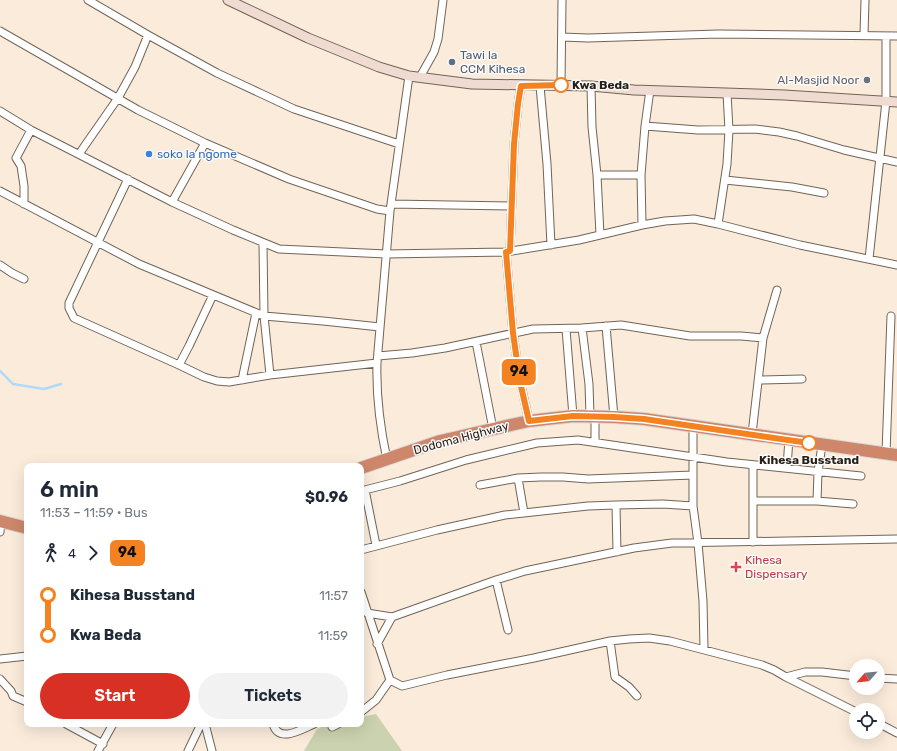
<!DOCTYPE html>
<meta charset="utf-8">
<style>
:root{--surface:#fff;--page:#f2f2f3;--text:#1f2937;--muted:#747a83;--accent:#d93025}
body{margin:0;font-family:Rubik,sans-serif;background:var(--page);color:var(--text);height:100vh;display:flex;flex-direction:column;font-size:15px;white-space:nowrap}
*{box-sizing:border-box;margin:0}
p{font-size:13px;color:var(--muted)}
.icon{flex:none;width:22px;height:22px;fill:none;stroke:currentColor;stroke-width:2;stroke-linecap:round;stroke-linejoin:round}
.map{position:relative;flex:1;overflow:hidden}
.side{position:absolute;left:24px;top:463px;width:340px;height:264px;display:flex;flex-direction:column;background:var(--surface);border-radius:8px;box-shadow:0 4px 16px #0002}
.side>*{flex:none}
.badge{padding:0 8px;border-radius:6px;font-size:14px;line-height:26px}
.needle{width:26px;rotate:243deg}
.buttons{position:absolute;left:849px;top:659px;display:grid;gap:8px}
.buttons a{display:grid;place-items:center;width:36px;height:36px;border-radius:50%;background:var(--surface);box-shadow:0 4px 16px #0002;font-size:20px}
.map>.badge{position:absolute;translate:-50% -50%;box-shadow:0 0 0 2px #fff}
.legs{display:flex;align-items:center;gap:6px;height:44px;padding:0 16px;font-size:13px}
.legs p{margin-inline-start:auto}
.summary{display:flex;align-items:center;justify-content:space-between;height:68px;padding:0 16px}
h1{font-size:22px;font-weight:600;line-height:30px}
.cta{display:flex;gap:8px;margin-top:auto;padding:8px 16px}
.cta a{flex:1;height:46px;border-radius:24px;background:var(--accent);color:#fff;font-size:16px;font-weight:600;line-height:46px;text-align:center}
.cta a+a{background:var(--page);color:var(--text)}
ul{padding:0 16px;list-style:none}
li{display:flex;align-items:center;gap:14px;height:40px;font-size:15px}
li i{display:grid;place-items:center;width:6px;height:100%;margin:0 5px;background:currentColor}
li i::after{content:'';width:10px;height:10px;margin:-5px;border:3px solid;border-radius:50%;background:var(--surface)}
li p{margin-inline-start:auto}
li:first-child i{background:linear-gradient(#0000 50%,currentColor 0)}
li:last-child i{background:linear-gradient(currentColor 50%,#0000 0)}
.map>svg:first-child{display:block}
.green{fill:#cbd2af}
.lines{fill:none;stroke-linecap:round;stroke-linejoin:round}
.stream{stroke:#b2daf8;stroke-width:2.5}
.street-casing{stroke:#716557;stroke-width:9}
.secondary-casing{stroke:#716557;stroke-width:11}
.highway-casing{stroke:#d8d7d6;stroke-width:14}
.street{stroke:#fff;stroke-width:7}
.secondary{stroke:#f0dbd2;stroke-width:9}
.highway{stroke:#ce876a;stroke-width:12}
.line-1-casing{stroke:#fff;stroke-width:9}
.line-1{stroke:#f58220;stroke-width:6}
.service-dot{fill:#5c6f8a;stroke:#fdfaf7;stroke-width:1.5}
.worship-dot{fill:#6b7280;stroke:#fdfaf7;stroke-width:1.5}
.stop-1-dot{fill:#fff;stroke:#f58220;stroke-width:2}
.shop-dot{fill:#3f7fe0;stroke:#fdfaf7;stroke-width:1.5}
.health-dot{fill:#e0444e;stroke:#fdfaf7;stroke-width:1.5}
.labels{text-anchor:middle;stroke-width:3;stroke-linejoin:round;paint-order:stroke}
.service-label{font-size:12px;fill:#4e5e75;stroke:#fdfaf7;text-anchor:start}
.worship-label{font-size:12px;fill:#5b616d;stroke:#fdfaf7;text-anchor:end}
.stop-label{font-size:12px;font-weight:bold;fill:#251f1a;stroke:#fdfaf7;text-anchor:start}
.shop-label{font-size:12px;fill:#366cbe;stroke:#fdfaf7;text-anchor:start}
.street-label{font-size:12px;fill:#251f1a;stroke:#fdfaf7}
.health-label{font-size:12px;fill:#be3a42;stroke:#fdfaf7;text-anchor:start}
</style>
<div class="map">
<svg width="897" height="751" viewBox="0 0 897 751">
<rect width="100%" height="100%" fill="#faebdb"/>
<path class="green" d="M 376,714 L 402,751 L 304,751 L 317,729 L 328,724 L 361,724 L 361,717 Z"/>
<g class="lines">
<path class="stream" d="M 0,371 L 13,384 L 44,389 L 61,384"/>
<g class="street-casing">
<path id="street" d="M 88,0 L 148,35 L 217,73 L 262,94 L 294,109 L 399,144
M 0,31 L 138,110 L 205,143 L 289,179 L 377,209 L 390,211
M 864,35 L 865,0
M 562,37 L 588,38 L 718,34 L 897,36
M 420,77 L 434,52 L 438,39 L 443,0
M 561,85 L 562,0
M 540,86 L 547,164 L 551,245
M 591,86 L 592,127 L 597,175 L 600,235
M 0,111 L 31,130 L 172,202 L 233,230 L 279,249 L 386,254 L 506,252 L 579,240 L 642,225 L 665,221 L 694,219 L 718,224 L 800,245 L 897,265
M 645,126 L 698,130 L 755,129 L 779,132 L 797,136 L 844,150 L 897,162
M 79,154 L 118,98 L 135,67 L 148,35
M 597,175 L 641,175
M 128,179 L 69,303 L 69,308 L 74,318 L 179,365 L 204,377 L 217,381 L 229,382 L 270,375 L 377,363
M 725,180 L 792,187 L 824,193
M 0,191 L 139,264 L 264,316 L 323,321 L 380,327
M 172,202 L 205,143
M 24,204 L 24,186 L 21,166 L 16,158 L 31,130
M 391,204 L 511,206
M 718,224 L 727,164 L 729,130 L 727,93
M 642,225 L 641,175 L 645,126 L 650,90
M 263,244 L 264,316 L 270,375
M 510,251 L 514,144 L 518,104 L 521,86
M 506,252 L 513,333 L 520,381 L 529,421
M 869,259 L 886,101 L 886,36
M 0,265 L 12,273 L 24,279
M 606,326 L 614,417
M 582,328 L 589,384 L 590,416
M 566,329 L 573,416
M 476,342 L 493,429
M 378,356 L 412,353 L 445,348 L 533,329 L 582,328 L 621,325 L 690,336 L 741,336 L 763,338
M 179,365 L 189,346 L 213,295
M 242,380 L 256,313
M 759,380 L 802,379
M 595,416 L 595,442
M 693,426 L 693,506 L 698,543 L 703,601 L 704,649
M 752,434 L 763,338 L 777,290
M 886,453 L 891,316
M 387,460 C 380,427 376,396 377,363 L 390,211 L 409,76
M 787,467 L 789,439
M 518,478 L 524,513
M 480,485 L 518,478 L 541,477 L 563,477 L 588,479 L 693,475
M 365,490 L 376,545
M 361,491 L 400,481 L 466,460 L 537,443 L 578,440 L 727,462 L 861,476
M 754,501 L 817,501 L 853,504
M 817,501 L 818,472 L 822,445
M 616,505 L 617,552
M 0,532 L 1,521
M 753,542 L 753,465
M 361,550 L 437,530 L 505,515 L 588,506 L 616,505 L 663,504 L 693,506
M 496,580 L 508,630
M 361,592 L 390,680 L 402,686 L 447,675 L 534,658 L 610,641 L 629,639 L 649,638 L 670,641 L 762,665 L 774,670 L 786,677 L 856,712
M 367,613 L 392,617 L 496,580 L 525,571 L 634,548 L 672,543 L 897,539
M 610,641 L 615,677 L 629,687 L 637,696
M 377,644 L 392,617
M 0,659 L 27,656
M 786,677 L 805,672 L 822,672 L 856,676
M 878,678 L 897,679
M 0,679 L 11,691 L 13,696 L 27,702
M 361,712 L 376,700 L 390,680
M 878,723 L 897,733
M 66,724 L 103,744
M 205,724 L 212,751
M 273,724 C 279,744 302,729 314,724
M 332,727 L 338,724
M 98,751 L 113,724
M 188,751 L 201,724"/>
</g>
<g class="secondary-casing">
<path id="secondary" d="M 228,0 L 308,38 L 379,67 L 409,76 L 472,84 L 591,86 L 634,90 L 784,95 L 897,102"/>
</g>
<g class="highway-casing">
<path id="highway" d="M 361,468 L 440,441 L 529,421 L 573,416 L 614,417 L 644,419 L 897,455
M 0,521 L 27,528"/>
</g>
<use href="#street" class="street"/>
<use href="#secondary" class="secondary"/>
<use href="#highway" class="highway"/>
</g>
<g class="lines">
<g class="line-1-casing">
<path id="line-1" d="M 561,85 L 521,86 L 518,104 L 514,144 L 510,251 L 506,252 L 513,333 L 520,382 L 529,421 L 573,416 L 614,417 L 644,419 L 809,443"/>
</g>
<use href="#line-1" class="line-1"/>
</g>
<circle class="service-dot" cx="452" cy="62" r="4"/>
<circle class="worship-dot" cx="867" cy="80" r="4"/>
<g class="stop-1-dot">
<circle cx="561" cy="85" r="7"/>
<circle cx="809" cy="443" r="7"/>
</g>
<circle class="shop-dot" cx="149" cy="154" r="4"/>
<path class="health-dot" d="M734 561h4v4h4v4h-4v4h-4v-4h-4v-4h4z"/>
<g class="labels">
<g class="service-label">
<text x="460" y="59">Tawi la<tspan x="460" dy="14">CCM Kihesa</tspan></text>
</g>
<g class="worship-label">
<text x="859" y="84">Al-Masjid Noor</text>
</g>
<g class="stop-label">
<text x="572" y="89">Kwa Beda</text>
<text x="809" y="464" text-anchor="middle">Kihesa Busstand</text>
</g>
<g class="shop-label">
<text x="157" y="158">soko la ngome</text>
</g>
<g class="street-label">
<text transform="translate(461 438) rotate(-15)" y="4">Dodoma Highway</text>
</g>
<g class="health-label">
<text x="745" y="564">Kihesa<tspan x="745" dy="14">Dispensary</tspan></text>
</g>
</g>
</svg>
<div class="buttons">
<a><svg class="needle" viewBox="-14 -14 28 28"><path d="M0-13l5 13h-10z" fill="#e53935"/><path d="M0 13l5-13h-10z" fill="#747a83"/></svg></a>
<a><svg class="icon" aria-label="locate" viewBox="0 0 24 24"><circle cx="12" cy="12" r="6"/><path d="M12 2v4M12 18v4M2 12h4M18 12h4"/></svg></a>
</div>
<b class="badge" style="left:519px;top:372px;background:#f58220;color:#111">94</b>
<section class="side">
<div class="summary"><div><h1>6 min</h1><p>11:53 – 11:59 · Bus</p></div><b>$0.96</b></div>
<div class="legs"><svg class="icon" aria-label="walk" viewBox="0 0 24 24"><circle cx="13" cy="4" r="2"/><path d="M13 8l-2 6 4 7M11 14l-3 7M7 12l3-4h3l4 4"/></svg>4<svg class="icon" aria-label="forward" viewBox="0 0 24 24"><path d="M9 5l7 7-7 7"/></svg><b class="badge" style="background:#f58220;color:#111">94</b></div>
<ul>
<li><i style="color:#f58220"></i><b>Kihesa Busstand</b><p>11:57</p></li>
<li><i style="color:#f58220"></i><b>Kwa Beda</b><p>11:59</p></li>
</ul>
<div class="cta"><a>Start</a><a>Tickets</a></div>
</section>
</div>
